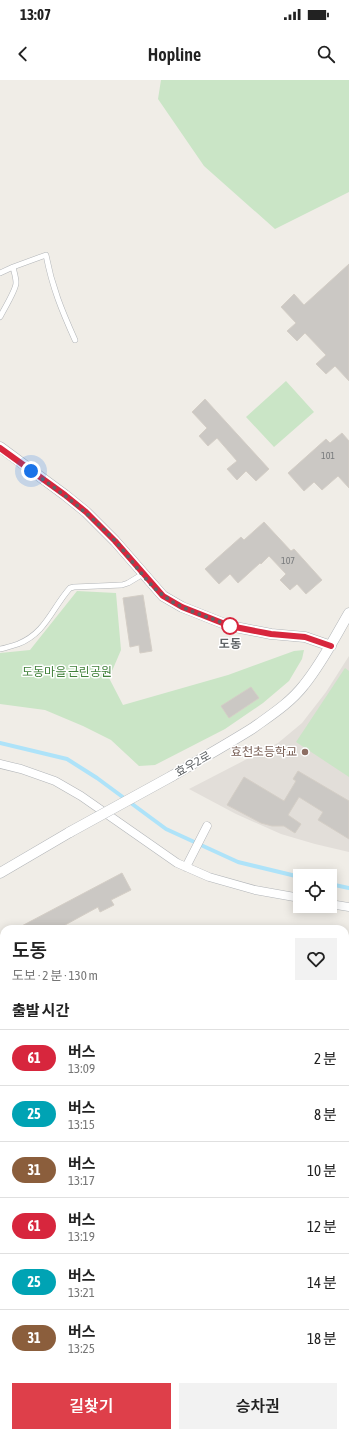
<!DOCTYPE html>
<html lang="ko">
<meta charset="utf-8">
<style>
:root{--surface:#fff;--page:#f2f2f2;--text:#222;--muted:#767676;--line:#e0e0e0;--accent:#de3f4a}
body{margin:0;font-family:"Asap Condensed","Noto Sans KR",sans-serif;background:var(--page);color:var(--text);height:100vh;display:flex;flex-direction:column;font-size:15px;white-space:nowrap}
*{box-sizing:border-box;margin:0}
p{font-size:13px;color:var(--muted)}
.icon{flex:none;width:22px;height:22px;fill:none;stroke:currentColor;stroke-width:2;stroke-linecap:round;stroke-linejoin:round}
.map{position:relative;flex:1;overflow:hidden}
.details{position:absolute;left:0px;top:845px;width:349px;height:512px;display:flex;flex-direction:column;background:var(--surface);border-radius:12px 12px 0 0;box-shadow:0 2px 10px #0003}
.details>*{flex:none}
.badge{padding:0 8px;border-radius:13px;font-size:14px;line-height:26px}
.tools{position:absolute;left:293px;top:789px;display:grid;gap:8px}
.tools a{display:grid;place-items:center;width:44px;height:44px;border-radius:0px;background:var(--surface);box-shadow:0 2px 10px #0003;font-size:20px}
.you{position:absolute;width:20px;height:20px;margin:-10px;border:3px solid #fff;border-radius:50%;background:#1a73e8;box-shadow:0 0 0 6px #1a73e833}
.map>.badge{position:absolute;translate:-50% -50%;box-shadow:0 0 0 2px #fff}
h2{padding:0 12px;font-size:15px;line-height:36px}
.round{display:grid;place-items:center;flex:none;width:42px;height:42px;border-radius:0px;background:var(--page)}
.head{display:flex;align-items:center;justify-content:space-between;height:68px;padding:0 12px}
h1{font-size:19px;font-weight:600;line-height:30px}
.action{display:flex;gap:8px;margin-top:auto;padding:8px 12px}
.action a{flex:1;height:46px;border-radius:0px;background:var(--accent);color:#fff;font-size:16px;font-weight:600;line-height:46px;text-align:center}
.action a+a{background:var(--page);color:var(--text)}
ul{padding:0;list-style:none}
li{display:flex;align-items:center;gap:12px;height:56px;padding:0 12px;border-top:1px solid var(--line)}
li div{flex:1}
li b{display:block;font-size:15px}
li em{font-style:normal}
li .badge{min-width:44px;font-weight:700;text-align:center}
.status{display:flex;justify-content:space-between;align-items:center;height:28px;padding:0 20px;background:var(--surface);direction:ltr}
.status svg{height:11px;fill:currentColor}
header{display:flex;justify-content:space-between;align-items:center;height:52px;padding:0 12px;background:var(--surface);font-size:18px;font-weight:600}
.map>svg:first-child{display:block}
.education{fill:#e2ded9}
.green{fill:#cae5c6}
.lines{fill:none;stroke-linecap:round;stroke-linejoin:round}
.stream{stroke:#aee3f9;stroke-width:4}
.building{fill:#cbc8c4;stroke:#d4cec6}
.secondary-tunnel{stroke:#cccac7;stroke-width:14;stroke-dasharray:14 7;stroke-linecap:butt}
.service-casing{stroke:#b2b5b8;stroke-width:6}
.pedestrian-casing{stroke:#b2b5b8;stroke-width:9}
.minor-casing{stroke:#b2b5b8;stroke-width:11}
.secondary-casing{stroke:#b3b7ba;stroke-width:15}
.service{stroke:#fff;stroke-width:5}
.pedestrian{stroke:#fff;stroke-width:8}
.minor{stroke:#fff;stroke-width:10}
.secondary{stroke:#fff;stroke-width:14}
.minor-bridge-casing{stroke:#b2b5b8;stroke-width:11;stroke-linecap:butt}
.minor-bridge{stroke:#fff;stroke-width:10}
.line-casing{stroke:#fff;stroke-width:9}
.line{stroke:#d7263d;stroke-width:6}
.walk{stroke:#5f6366;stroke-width:4;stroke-dasharray:0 7.2}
.stop-dot{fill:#fff;stroke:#d7263d;stroke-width:2}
.education-dot{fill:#8d6e63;stroke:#fff;stroke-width:1.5}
.labels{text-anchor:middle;stroke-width:3;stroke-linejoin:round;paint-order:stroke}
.number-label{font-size:10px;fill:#7a7c7e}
.stop-label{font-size:12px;font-weight:bold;fill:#5f6366;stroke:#fff}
.park-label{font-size:12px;fill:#41813b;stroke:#fff}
.education-label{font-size:12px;fill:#785e54;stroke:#fff;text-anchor:end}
.street-label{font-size:12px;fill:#5f6366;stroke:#fff}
</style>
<div class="status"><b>13:07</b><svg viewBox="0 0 49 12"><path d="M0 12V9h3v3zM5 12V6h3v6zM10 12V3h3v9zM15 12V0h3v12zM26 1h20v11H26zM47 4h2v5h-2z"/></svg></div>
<header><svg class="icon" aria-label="back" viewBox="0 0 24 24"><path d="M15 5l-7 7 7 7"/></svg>Hopline<svg class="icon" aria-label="search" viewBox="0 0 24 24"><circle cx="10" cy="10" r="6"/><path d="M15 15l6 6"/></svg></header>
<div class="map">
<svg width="349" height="1357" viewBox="0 0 349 1357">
<rect width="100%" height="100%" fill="#f0ede7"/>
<path class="education" d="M 349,576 L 349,772 L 315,764 L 281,754 L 236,734 L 189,709 L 278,663 L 302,643 L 326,612 Z"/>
<path class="green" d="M 161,0 L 349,0 L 349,112 L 275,149 L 204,86 L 158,19 Z
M 286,301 L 314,332 L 274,367 L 246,337 Z
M 77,511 L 116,513 L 121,570 L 109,598 L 123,625 L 228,595 L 294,571 L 304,570 L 302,579 L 289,601 L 263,623 L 225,649 L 155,685 L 139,686 L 111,660 L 83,646 L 45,630 L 0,624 L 0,573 L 30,570 Z
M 345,588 L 349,591 L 349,697 L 296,662 Z
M 4,1021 L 4,1252 L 0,1244 L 0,1024 Z
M 345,1051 L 349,1052 L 349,1193 L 345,1196 Z
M 345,1256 L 349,1259 L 349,1303 L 345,1302 Z
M 4,1307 L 4,1353 L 217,1353 L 216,1357 L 0,1357 L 0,1313 Z"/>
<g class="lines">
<path class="stream" d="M 0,663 L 67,679 L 97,698 L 166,749 L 238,782 L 300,797
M 330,804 L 349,808"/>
</g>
<path class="building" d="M 349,184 L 349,301 L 335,286 L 326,294 L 316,284 L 326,275 L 305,253 L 297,261 L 287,251 L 296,243 L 281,227 L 294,214 L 304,225 Z
M 205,319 L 269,389 L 256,401 L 246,391 L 237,400 L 227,389 L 237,381 L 217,358 L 208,366 L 199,356 L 207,348 L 192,332 Z
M 342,353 L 349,361 L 349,408 L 338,396 L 322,410 L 314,402 L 304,411 L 288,393 L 326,359 L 330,363 Z
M 264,442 L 291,471 L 294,469 L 322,500 L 306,514 L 297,504 L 290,510 L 280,500 L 286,494 L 269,476 L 261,484 L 260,483 L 238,503 L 230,494 L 219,504 L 205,489 L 241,457 L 244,460 Z
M 143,515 L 152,571 L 140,573 L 139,565 L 130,567 L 123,518 Z
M 251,607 L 259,618 L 229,638 L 221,626 Z
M 298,691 L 349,721 L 349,759 L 318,740 L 323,732 L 299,717 L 288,735 L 301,744 L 295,753 L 284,746 L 272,746 L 261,743 L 227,725 L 244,697 L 284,721 L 296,701 L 293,699 Z
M 122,793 L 131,810 L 111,820 L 114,825 L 100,832 L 98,827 L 65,845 L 67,849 L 16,849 Z"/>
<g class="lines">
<path class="secondary-tunnel" d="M 0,1134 L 4,1132
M 0,1159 L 4,1157"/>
<g class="service-casing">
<path id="service" d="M 0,193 L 13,187
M 0,237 C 4,229 16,210 16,203 C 16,197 14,192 13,187 L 46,175 C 52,207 62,231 75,260
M 0,569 C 6,568 12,566 18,564 C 46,553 52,528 70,508 L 74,507 L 122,505 L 128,503 L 143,494"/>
</g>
<g class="pedestrian-casing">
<path id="pedestrian" d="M 0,684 L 21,689 L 55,701 L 81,716 L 177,783 L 209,797 L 255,810 L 300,818
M 186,787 L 207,746
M 330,824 L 349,827"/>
</g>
<g class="minor-casing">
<path id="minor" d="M 0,367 L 65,415 L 86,432 L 115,461 L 163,516 L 182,527 L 230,546 L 271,554 L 305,557 L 331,566
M 172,696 C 199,680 226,665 253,648 C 271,635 290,623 304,605 C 322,583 335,557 349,533
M 0,793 L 70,752
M 345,993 L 349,1000"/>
</g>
<g class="secondary-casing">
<path id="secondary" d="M 345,942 L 349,939
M 345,970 L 349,968"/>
</g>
<use href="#service" class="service"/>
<use href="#pedestrian" class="pedestrian"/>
<use href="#minor" class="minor"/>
<use href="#secondary" class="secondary"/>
<g class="minor-bridge-casing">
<path id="minor-bridge" d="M 70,752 L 172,696"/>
</g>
<use href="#minor-bridge" class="minor-bridge"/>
</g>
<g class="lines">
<g class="line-casing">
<path id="line" d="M 0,368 L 65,415 L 86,432 L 115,461 L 163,516 L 182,527 L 230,546 L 271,554 L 305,557 L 331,566"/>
</g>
<use href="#line" class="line"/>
<path class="walk" d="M 31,391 C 61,412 90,434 115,461 C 131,478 145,502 164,516 C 183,531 208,536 230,546"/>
</g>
<circle class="stop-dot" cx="230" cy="546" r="8"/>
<circle class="education-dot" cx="305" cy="672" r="4"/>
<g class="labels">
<g class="number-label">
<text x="328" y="379">101</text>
<text x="288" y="484">107</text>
</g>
<g class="stop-label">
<text x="230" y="568">도동</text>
</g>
<g class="park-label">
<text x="67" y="596">도동마을 근린공원</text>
</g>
<g class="education-label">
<text x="297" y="676">효천초등학교</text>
</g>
<g class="street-label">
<text transform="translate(193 684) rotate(-29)" y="4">효우2로</text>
</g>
</g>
</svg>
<div class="tools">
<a><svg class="icon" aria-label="locate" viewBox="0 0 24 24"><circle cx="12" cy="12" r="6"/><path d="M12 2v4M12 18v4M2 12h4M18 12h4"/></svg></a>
</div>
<div class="you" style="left:31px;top:391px"></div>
<section class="details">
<div class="head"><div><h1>도동</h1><p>도보 · 2 분 · 130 m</p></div><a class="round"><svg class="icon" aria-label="heart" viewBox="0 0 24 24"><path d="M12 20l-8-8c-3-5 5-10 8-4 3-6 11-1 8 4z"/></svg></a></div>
<h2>출발 시간</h2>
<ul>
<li><span class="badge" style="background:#d7263d;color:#fff">61</span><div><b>버스</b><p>13:09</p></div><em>2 분</em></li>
<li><span class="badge" style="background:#00a3b4;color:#fff">25</span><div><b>버스</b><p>13:15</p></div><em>8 분</em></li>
<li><span class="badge" style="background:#8b5e3c;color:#fff">31</span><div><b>버스</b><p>13:17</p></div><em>10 분</em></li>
<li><span class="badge" style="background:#d7263d;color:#fff">61</span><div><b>버스</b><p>13:19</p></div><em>12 분</em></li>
<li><span class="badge" style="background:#00a3b4;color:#fff">25</span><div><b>버스</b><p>13:21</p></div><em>14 분</em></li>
<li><span class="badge" style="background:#8b5e3c;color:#fff">31</span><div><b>버스</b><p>13:25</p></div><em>18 분</em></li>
</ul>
<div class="action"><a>길찾기</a><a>승차권</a></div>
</section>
</div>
